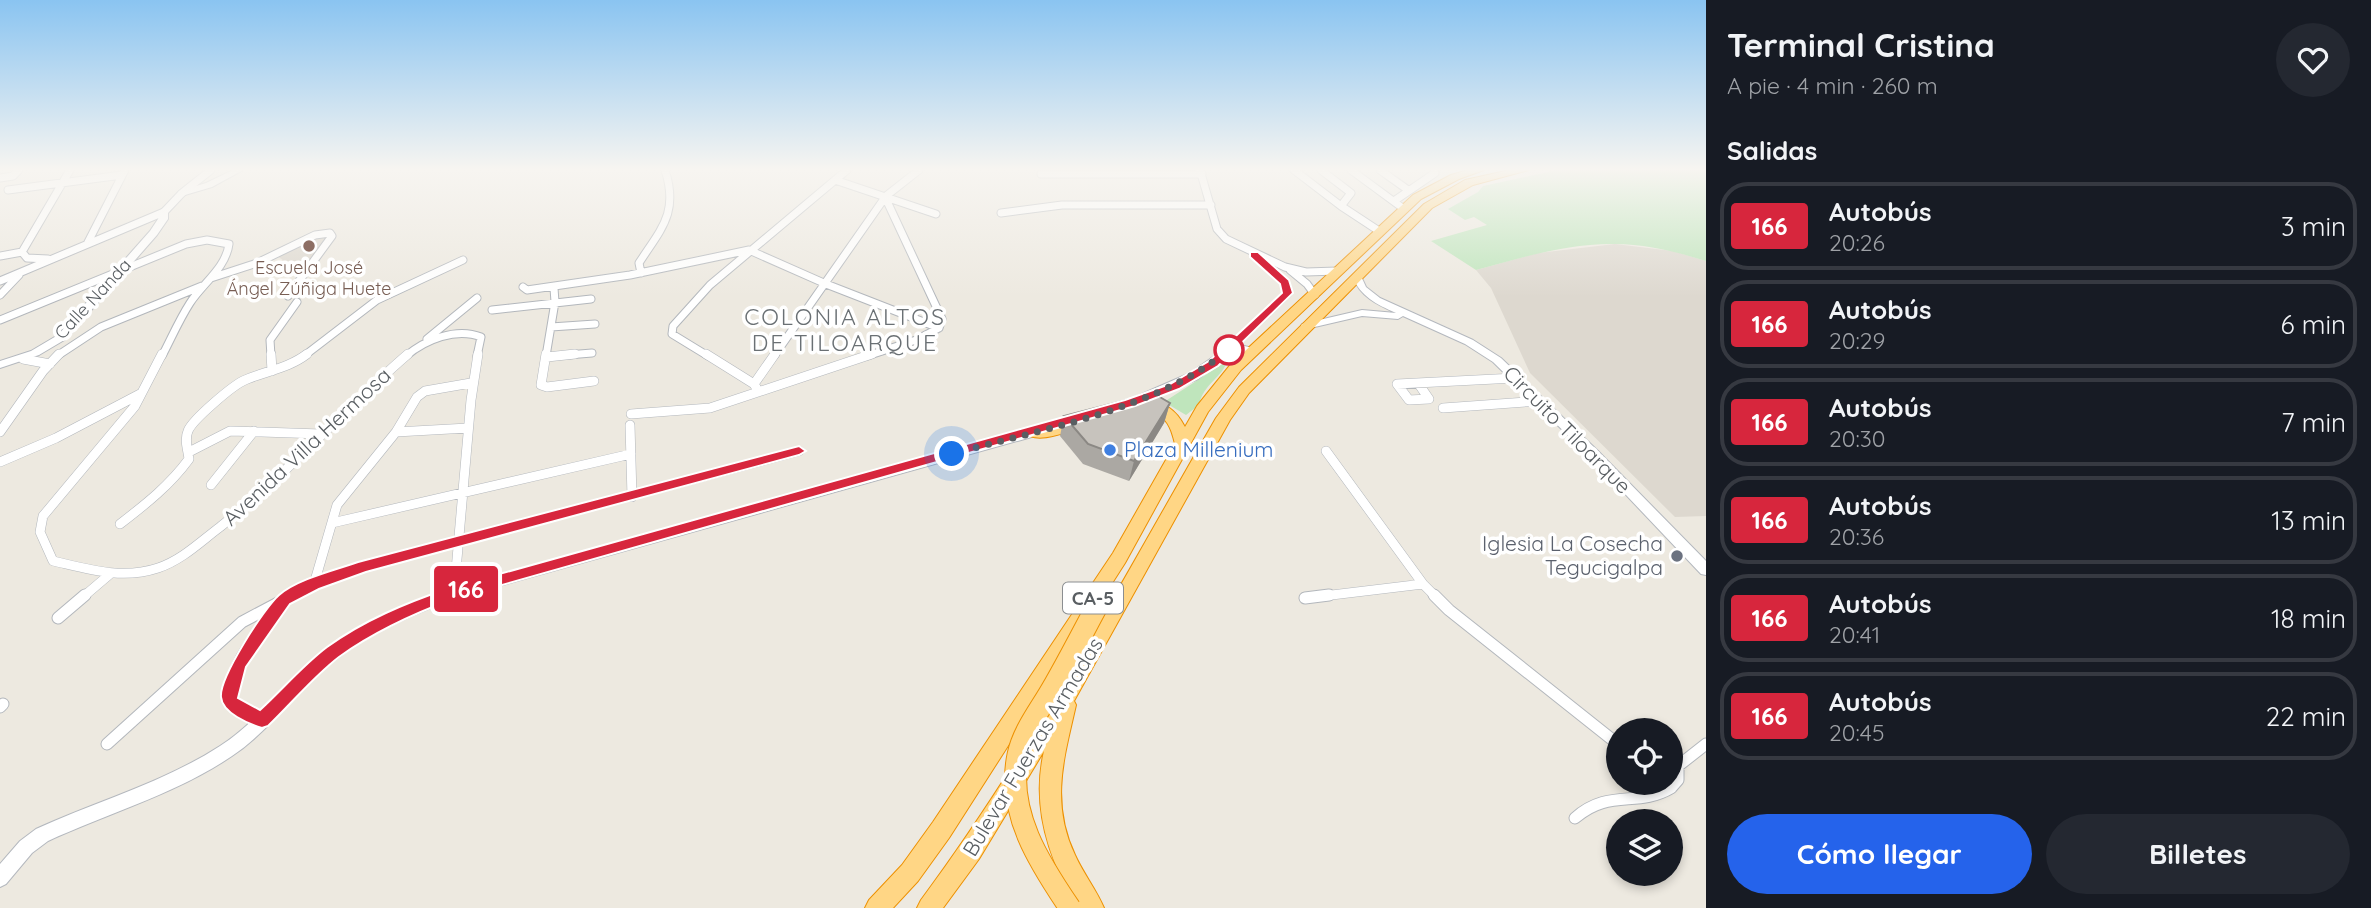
<!DOCTYPE html>
<html lang="es">
<meta charset="utf-8">
<style>
:root{--surface:#171b24;--page:#242831;--text:#f1f3f6;--muted:#9ea1a6;--line:#363941;--accent:#2563eb}
body{margin:0;font-family:Quicksand,sans-serif;background:var(--page);color:var(--text);height:100vh;display:flex;flex-direction:column;font-size:26px;white-space:nowrap}
*{box-sizing:border-box;margin:0}
p{font-size:23px;color:var(--muted)}
.icon{flex:none;width:38px;height:38px;fill:none;stroke:currentColor;stroke-width:2;stroke-linecap:round;stroke-linejoin:round}
.map{position:relative;flex:1;overflow:hidden}
.panel{display:flex;flex-direction:column;background:var(--surface);width:665px}
.panel>*{flex:none}
.badge{padding:0 14px;border-radius:5px;font-size:24px;line-height:46px}
.tools{position:absolute;left:1606px;top:718px;display:grid;gap:14px}
.tools a{display:grid;place-items:center;width:77px;height:77px;border-radius:50%;background:var(--surface);box-shadow:0 4px 10px #0003;font-size:35px}
.you{position:absolute;width:35px;height:35px;margin:-18px;border:5px solid #fff;border-radius:50%;background:#1a73e8;box-shadow:0 0 0 10px #1a73e833}
.map>.badge{position:absolute;translate:-50% -50%;box-shadow:0 0 0 4px #fff}
h2{padding:0 21px;font-size:26px;line-height:63px}
.round{display:grid;place-items:center;flex:none;width:74px;height:74px;border-radius:37px;background:var(--page)}
.overview{display:flex;align-items:center;justify-content:space-between;height:119px;padding:0 21px}
h1{font-size:33px;font-weight:700;line-height:52px}
.cta{display:flex;gap:14px;margin-top:auto;padding:14px 21px}
.cta a{flex:1;height:80px;border-radius:42px;background:var(--accent);color:#fff;font-size:28px;font-weight:700;line-height:80px;text-align:center}
.cta a+a{background:var(--page);color:var(--text)}
ul{padding:0;list-style:none}
li{display:flex;align-items:center;gap:21px;height:88px;margin:0 14px 10px;padding:0 7px;border:4px solid var(--line);border-radius:28px}
li div{flex:1}
li b{display:block;font-size:26px}
li em{font-style:normal}
li .badge{min-width:77px;font-weight:700;text-align:center}
main{display:flex;flex:1;min-height:0}
.map>svg:first-child{display:block}
.education{fill:#ddd8cf}
.green{fill:#bfe5bc}
.lines{fill:none;stroke-linecap:round;stroke-linejoin:round}
.street-far2-casing{stroke:#b3b7bc;stroke-width:9}
.street-far1-casing{stroke:#b3b7bc;stroke-width:10}
.street-casing{stroke:#b3b7bc;stroke-width:13}
.secondary-casing{stroke:#b4b8be;stroke-width:2}
.highway-casing{stroke:#ed9000;stroke-width:2}
.street-far2{stroke:#fff;stroke-width:7}
.street-far1{stroke:#fff;stroke-width:9}
.street{stroke:#fff;stroke-width:11}
.secondary{fill:#fff;fill-rule:evenodd}
.highway{fill:#ffd685;fill-rule:evenodd}
.highway-bridge-far1-casing{stroke:#ed9000;stroke-width:18;stroke-linecap:butt}
.highway-bridge-casing{stroke:#ed9000;stroke-width:23;stroke-linecap:butt}
.highway-bridge-far1{stroke:#ffd685;stroke-width:16}
.highway-bridge{stroke:#ffd685;stroke-width:21}
.wall{fill:#aba8a3}
.shaded-wall{fill:#8b8884}
.building{fill:#c7c3bd;stroke:#8b8884;stroke-width:2}
.line{fill:#d7263d;stroke:#fff;stroke-width:2}
.walk{stroke:#595e62;stroke-width:7;stroke-dasharray:0 12.6}
.education-dot{fill:#8d6e63;stroke:#fff;stroke-width:2.5}
.stop-dot{fill:#fff;stroke:#d7263d;stroke-width:3.5}
.shop-dot{fill:#3f7fe0;stroke:#fff;stroke-width:2.5}
.worship-dot{fill:#6b7280;stroke:#fff;stroke-width:2.5}
.labels{text-anchor:middle;stroke-width:7;stroke-linejoin:round;paint-order:stroke}
.far-education-label{font-size:18px;fill:#785e54;stroke:#fff}
.far-street-label{font-size:18px;fill:#595e62;stroke:#fff}
.shield{fill:#fff;stroke:#8b8e91;stroke-width:2}
.shield-label{font-size:19px;font-weight:bold;fill:#595e62}
.street-label{font-size:21px;fill:#595e62;stroke:#fff}
.shop-label{font-size:21px;fill:#366cbe;stroke:#fff;text-anchor:start}
.worship-label{font-size:21px;fill:#5b616d;stroke:#fff;text-anchor:end}
.neighbourhood-label{font-size:23px;letter-spacing:2px;fill:#6a7074;stroke:#fff}
</style>
<main>
<div class="map">
<svg width="1706" height="908" viewBox="0 0 1706 908">
<rect width="100%" height="100%" fill="#ede9e0"/>
<path class="education" d="M 324,235 L 329,237 L 310,261 L 284,261 L 276,255 Z
M 1615,244 L 1673,251 L 1706,261 L 1706,516 L 1675,517 L 1530,373 L 1491,288 L 1476,270 L 1538,253 Z"/>
<path class="green" d="M 1557,170 L 1706,170 L 1706,261 C 1677,252 1646,244 1615,244 C 1568,243 1521,258 1476,270 L 1431,241 L 1487,225 L 1474,217 L 1465,220 L 1448,209 L 1478,192 L 1483,186 Z
M 1227,361 C 1223,377 1203,384 1199,405 L 1186,415 L 1164,402 Z"/>
<g class="lines">
<g class="street-far2-casing">
<path id="street-far2" d="M 1200,170 L 1217,229 L 1226,239 L 1285,267 L 1306,272 L 1337,271
M 1294,170 L 1341,206
M 1321,170 L 1351,193 L 1341,206 L 1379,231
M 1351,170 L 1404,209
M 1380,170 L 1408,190
M 1041,174 L 1202,174
M 0,178 L 13,176 L 19,170
M 835,180 L 936,214
M 8,190 L 122,175
M 182,193 L 211,170
M 885,197 L 942,319 L 939,328
M 1394,201 L 1435,173 L 1434,170
M 1001,213 L 1062,205 L 1211,205
M 87,244 L 125,170
M 22,252 L 27,258 L 48,259
M 0,256 L 22,252 L 70,170
M 1290,270 L 1307,284 L 1315,295
M 641,273 L 639,263 C 661,229 679,213 665,170
M 211,278 L 257,263 L 315,235 L 330,233 L 332,236 L 288,296
M 0,281 L 164,212
M 523,287 L 527,290 L 630,275 L 749,250 L 826,284 L 939,328
M 0,295 L 19,275
M 492,310 L 591,299
M 0,320 L 186,244 L 207,240 L 229,244 C 226,268 202,284 190,303 C 179,320 171,339 162,356
M 551,327 L 595,324
M 427,339 L 477,298
M 1233,346 L 1288,293 L 1285,283 L 1260,260
M 57,356 L 101,327 L 202,286
M 271,356 L 270,340 L 297,302
M 304,356 L 377,300 L 463,260
M 406,356 C 425,340 456,327 481,337 L 477,356
M 546,356 L 555,302 L 554,288
M 555,356 L 592,353
M 708,356 L 672,334 L 673,326 L 710,285 L 847,170
M 774,356 L 886,196 L 919,170
M 867,356 L 916,340 L 939,328"/>
</g>
<g class="street-far1-casing">
<path id="street-far1" d="M 162,354 L 135,406 L 43,516 L 40,532 L 53,561 C 88,569 122,580 158,568 C 182,560 200,542 220,527 C 287,474 343,410 408,354
M 271,354 L 272,371
M 546,354 L 541,385 L 547,387 L 594,381
M 706,354 L 754,384
M 547,357 L 575,354
M 23,359 L 50,364
M 1418,383 L 1429,399 L 1409,400 L 1397,384 L 1515,378
M 757,389 L 754,384 L 775,354
M 1443,408 L 1539,401
M 631,414 L 710,408 L 872,354
M 630,425 L 632,497
M 0,432 L 43,371 L 59,354
M 396,432 L 468,428
M 1326,451 L 1423,584 L 1436,597
M 189,452 L 230,431 L 321,434
M 0,462 L 56,438 L 140,394
M 211,485 L 254,431
M 332,523 L 631,454
M 120,524 C 146,504 170,485 189,459 C 188,450 184,440 188,431 C 192,420 233,385 245,380 C 266,371 289,368 307,354
M 314,584 L 337,505 L 396,432 L 417,397 L 425,391 L 471,383
M 454,593 L 471,400 L 478,354
M 83,597 L 110,574
M 290,597 L 314,584 L 364,566 L 799,451
M 1315,597 L 1423,584"/>
</g>
<g class="street-casing">
<path id="street" d="M 1434,595 L 1449,610 L 1619,745
M 1305,598 L 1329,595
M 58,618 L 85,595
M 0,707 L 3,704
M 262,720 L 232,704 C 225,666 262,629 283,601
M 107,744 L 242,622 L 293,595
M 1671,765 L 1678,766 L 1706,744
M 1664,782 L 1671,788 L 1678,780 L 1678,766
M 1575,818 C 1609,788 1637,808 1671,788"/>
</g>
<g class="secondary-casing">
<path id="secondary" d="M 233,170 L 243,170 L 212,187 L 185,195 L 168,213 L 168,219 L 157,235 L 66,339 L 39,355 L 0,368 L 0,361 L 31,351 L 58,335 L 150,231 L 158,219 L 161,210 L 179,191 L 206,183 Z
M 1357,273 L 1360,274 L 1366,287 L 1380,298 L 1473,340 L 1501,358 L 1598,451 L 1706,561 L 1706,575 L 1701,574 L 1590,457 L 1493,362 L 1465,344 L 1403,316 L 1398,319 L 1362,316 L 1306,329 L 1302,328 L 1301,326 L 1302,324 L 1362,310 L 1396,313 C 1376,304 1361,297 1352,276 Z
M 1233,343 L 1256,349 L 1257,351 L 1252,354 L 1235,350 L 1198,379 L 1143,403 L 1139,404 L 1133,400 L 1135,397 L 1190,373 Z
M 1042,426 L 1048,430 L 1046,433 L 456,598 C 406,617 356,638 317,675 C 288,702 265,734 232,756 C 176,794 109,813 48,841 L 32,853 L 6,884 L 0,887 L 0,864 L 20,841 L 36,829 C 97,801 163,783 220,746 C 253,725 277,693 305,667 C 347,628 401,605 454,587 Z"/>
</g>
<g class="highway-casing">
<path id="highway" d="M 1468,170 L 1484,170 L 1459,179 L 1421,199 L 1241,370 L 1208,412 L 1125,563 L 949,838 L 918,881 L 893,908 L 865,908 L 869,900 L 902,865 L 933,822 L 1113,553 L 1175,444 C 1172,432 1169,421 1158,414 C 1152,411 1147,411 1143,406 L 1145,403 C 1163,399 1177,411 1185,427 L 1197,406 L 1231,364 L 1413,195 L 1451,175 Z
M 1510,170 L 1529,170 L 1473,185 L 1432,208 L 1249,393 L 1230,420 L 1074,701 L 1076,705 C 1064,758 1050,802 1075,855 C 1083,873 1096,889 1104,908 L 1078,908 C 1049,861 1031,807 1044,751 L 979,859 L 943,908 L 917,908 L 921,900 C 1033,749 1122,581 1216,418 L 1239,387 L 1424,204 L 1465,180 Z
M 1081,417 L 1089,422 L 1086,426 C 1070,430 1037,446 1024,432 C 1029,427 1070,420 1081,417 Z"/>
</g>
<use href="#street-far2" class="street-far2"/>
<use href="#street-far1" class="street-far1"/>
<use href="#street" class="street"/>
<use href="#secondary" class="secondary"/>
<use href="#highway" class="highway"/>
<g class="highway-bridge-far1-casing">
<path id="highway-bridge-far1" d="M 1102,597 L 1106,590"/>
</g>
<g class="highway-bridge-casing">
<path id="highway-bridge" d="M 1070,908 C 1040,864 1006,812 1018,755 C 1023,731 1040,710 1052,689 C 1070,658 1086,626 1103,595"/>
</g>
<use href="#highway-bridge-far1" class="highway-bridge-far1"/>
<use href="#highway-bridge" class="highway-bridge"/>
</g>
<path class="wall" d="M 1170,403 L 1164,423 L 1129,481 L 1083,464 L 1060,436 L 1064,416 Z"/>
<path class="shaded-wall" d="M 1170,403 L 1164,423 L 1129,481 L 1134,461 Z"/>
<path class="building" d="M 1153,393 L 1170,403 L 1134,461 L 1088,444 L 1064,416 Z"/>
<linearGradient id="sky" x2="0" y2="1"><stop stop-color="#8ac4f1"/><stop offset="0.57" stop-color="#f7f5f1"/><stop offset="1" stop-color="#f7f5f1" stop-opacity="0"/></linearGradient>
<rect width="1706" height="297" fill="url(#sky)"/>
<path class="line" d="M 1250,252 L 1258,252 L 1289,280 L 1293,293 L 1218,366 L 1179,389 L 1135,406 L 456,598 C 415,613 375,631 339,657 C 313,677 291,704 268,726 L 262,728 C 249,724 222,713 221,697 C 219,678 264,608 279,595 C 297,579 335,570 358,562 L 799,446 L 806,451 L 799,455 L 366,572 L 319,589 L 290,604 L 246,667 L 238,698 L 260,710 C 282,690 303,665 327,647 C 364,620 406,603 449,588 L 1125,400 L 1170,384 L 1209,361 L 1282,293 L 1280,284 L 1250,257 Z"/>
<g class="lines">
<path class="walk" d="M 952,454 C 1044,428 1159,410 1233,346 L 1229,350"/>
</g>
<circle class="education-dot" cx="309" cy="246" r="7"/>
<circle class="stop-dot" cx="1229" cy="350" r="14"/>
<circle class="shop-dot" cx="1110" cy="450" r="7"/>
<circle class="worship-dot" cx="1677" cy="556" r="7"/>
<g class="labels">
<g class="far-education-label">
<text x="309" y="274">Escuela José<tspan x="309" dy="21">Ángel Zúñiga Huete</tspan></text>
</g>
<g class="far-street-label">
<text transform="translate(93 299) rotate(-47)" y="6">Calle Nanda</text>
</g>
<rect class="shield" x="1063" y="582.5" width="60" height="31" rx="5"/>
<g class="shield-label">
<text x="1093" y="605">CA-5</text>
</g>
<g class="street-label">
<text transform="translate(1567 430) rotate(45)" y="7">Circuito Tiloarque</text>
<text transform="translate(307 447) rotate(-43)" y="7">Avenida Villa Hermosa</text>
<text transform="translate(1033 747) rotate(-59)" y="7">Bulevar Fuerzas Armadas</text>
</g>
<g class="shop-label">
<text x="1124" y="457">Plaza Millenium</text>
</g>
<g class="worship-label">
<text x="1663" y="551">Iglesia La Cosecha<tspan x="1663" dy="24">Tegucigalpa</tspan></text>
</g>
<g class="neighbourhood-label">
<text x="845" y="325">COLONIA ALTOS<tspan x="845" dy="26">DE TILOARQUE</tspan></text>
</g>
</g>
</svg>
<div class="tools">
<a><svg class="icon" aria-label="locate" viewBox="0 0 24 24"><circle cx="12" cy="12" r="6"/><path d="M12 2v4M12 18v4M2 12h4M18 12h4"/></svg></a>
<a><svg class="icon" aria-label="layers" viewBox="0 0 24 24"><path d="M12 4l9 5-9 5-9-5zM3 14l9 5 9-5"/></svg></a>
</div>
<div class="you" style="left:952px;top:454px"></div>
<b class="badge" style="left:466px;top:589px;background:#d7263d;color:#fff">166</b>
</div>
<section class="panel">
<div class="overview"><div><h1>Terminal Cristina</h1><p>A pie · 4 min · 260 m</p></div><a class="round"><svg class="icon" aria-label="heart" viewBox="0 0 24 24"><path d="M12 20l-8-8c-3-5 5-10 8-4 3-6 11-1 8 4z"/></svg></a></div>
<h2>Salidas</h2>
<ul>
<li><span class="badge" style="background:#d7263d;color:#fff">166</span><div><b>Autobús</b><p>20:26</p></div><em>3 min</em></li>
<li><span class="badge" style="background:#d7263d;color:#fff">166</span><div><b>Autobús</b><p>20:29</p></div><em>6 min</em></li>
<li><span class="badge" style="background:#d7263d;color:#fff">166</span><div><b>Autobús</b><p>20:30</p></div><em>7 min</em></li>
<li><span class="badge" style="background:#d7263d;color:#fff">166</span><div><b>Autobús</b><p>20:36</p></div><em>13 min</em></li>
<li><span class="badge" style="background:#d7263d;color:#fff">166</span><div><b>Autobús</b><p>20:41</p></div><em>18 min</em></li>
<li><span class="badge" style="background:#d7263d;color:#fff">166</span><div><b>Autobús</b><p>20:45</p></div><em>22 min</em></li>
</ul>
<div class="cta"><a>Cómo llegar</a><a>Billetes</a></div>
</section>
</main>
